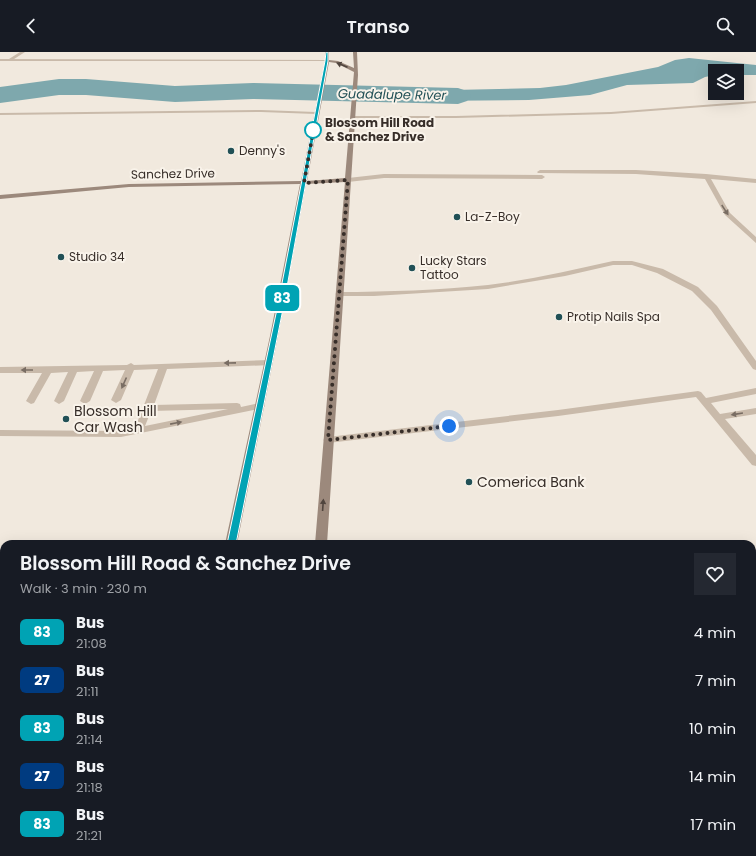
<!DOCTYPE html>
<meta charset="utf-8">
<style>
:root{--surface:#171b24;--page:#242831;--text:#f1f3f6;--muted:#9ea1a6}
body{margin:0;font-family:Poppins,sans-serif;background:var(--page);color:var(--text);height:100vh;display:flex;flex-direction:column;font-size:15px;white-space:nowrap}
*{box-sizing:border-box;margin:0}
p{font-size:13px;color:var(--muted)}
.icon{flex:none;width:22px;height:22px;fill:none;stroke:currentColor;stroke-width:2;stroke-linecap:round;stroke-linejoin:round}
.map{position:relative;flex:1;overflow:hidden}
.sheet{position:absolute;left:0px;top:488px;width:756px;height:316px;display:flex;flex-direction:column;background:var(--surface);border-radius:12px 12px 0 0;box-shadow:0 4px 16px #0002}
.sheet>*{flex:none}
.badge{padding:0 8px;border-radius:6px;font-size:14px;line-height:26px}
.buttons{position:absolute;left:708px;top:12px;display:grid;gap:8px}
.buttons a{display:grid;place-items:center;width:36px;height:36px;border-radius:0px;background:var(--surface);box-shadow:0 4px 16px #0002;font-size:20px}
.you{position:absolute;width:20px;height:20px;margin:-10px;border:3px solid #fff;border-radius:50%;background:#1a73e8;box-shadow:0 0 0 6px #1a73e833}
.map>.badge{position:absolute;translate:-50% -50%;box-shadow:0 0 0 2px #fff}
.round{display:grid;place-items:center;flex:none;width:42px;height:42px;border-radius:0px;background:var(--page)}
.summary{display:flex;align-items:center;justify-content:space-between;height:68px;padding:0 20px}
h1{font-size:19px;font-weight:600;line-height:30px}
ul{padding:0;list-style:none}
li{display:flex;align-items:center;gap:12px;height:48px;padding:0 20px}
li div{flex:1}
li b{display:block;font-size:15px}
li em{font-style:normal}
li .badge{min-width:44px;font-weight:700;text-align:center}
header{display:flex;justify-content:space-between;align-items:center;height:52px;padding:0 20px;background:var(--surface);font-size:18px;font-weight:600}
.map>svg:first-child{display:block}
.water{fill:#7ea8ad}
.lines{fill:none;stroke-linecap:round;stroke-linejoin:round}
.river{fill:#7ea8ad;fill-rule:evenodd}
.lane{fill:#c9baaa;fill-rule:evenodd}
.street{fill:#c9baaa;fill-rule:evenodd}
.secondary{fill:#9c897c;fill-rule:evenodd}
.oneway{fill:#50453e}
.oneway2{fill:#796d63}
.line{fill:#00a3b4;stroke:#fff}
.walk{stroke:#372e29;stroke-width:4;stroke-dasharray:0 7.2}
.stop-dot{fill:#fff;stroke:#00a3b4;stroke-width:2}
.poi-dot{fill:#215056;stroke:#f9f3ea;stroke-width:1.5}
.labels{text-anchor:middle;stroke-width:4;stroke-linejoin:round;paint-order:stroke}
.far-stop-label{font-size:12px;font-weight:bold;fill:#372e29;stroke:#f9f3ea;text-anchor:start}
.far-poi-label{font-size:12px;fill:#372e29;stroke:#f9f3ea;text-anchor:start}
.far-street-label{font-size:12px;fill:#372e29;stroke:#f9f3ea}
.far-water-label{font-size:13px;font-style:italic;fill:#215056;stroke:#f9f3ea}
.poi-label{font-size:14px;fill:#372e29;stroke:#f9f3ea;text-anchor:start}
</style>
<header><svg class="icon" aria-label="back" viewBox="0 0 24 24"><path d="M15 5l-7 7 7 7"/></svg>Transo<svg class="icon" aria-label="search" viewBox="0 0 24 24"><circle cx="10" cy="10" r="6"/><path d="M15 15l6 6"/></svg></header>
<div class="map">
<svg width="756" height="804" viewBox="0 0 756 804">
<rect width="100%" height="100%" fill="#f1e9de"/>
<path class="water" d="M 689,6 L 756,13 L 756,23 L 737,23 L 737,19 L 715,19 L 715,23 L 705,25 L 693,31 L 627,33 L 590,43 L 529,48 L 424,49 L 379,47 L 378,36 L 452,38 L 540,36 L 566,33 L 658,15 L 675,8 Z"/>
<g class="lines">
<path class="river" d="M 59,27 L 86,27 L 175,34 L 253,31 L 458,36 L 467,39 L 471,44 L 467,49 L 458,52 L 253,47 L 175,50 L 86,43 L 59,43 L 0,51 L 0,35 Z"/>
<path class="lane" d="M 20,0 L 25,0 L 11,9 L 9,9 L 9,7 Z
M 756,49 L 756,51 L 611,62 L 456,66 L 352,66 L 350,65 L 352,64 L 456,64 L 611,60 Z
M 261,58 L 316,60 L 318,61 L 316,62 L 261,60 L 0,63 L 0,61 Z
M 540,118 L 636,118 L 706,122 L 756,127 L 756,131 L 711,127 L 730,161 L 756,185 L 756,191 L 725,163 L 705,127 L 636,122 L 538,121 L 537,120 Z
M 384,122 L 542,123 L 545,125 L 542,127 L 384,126 L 348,130 L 345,128 L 348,126 Z
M 613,209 L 632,209 L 663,217 L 698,235 L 717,254 L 756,309 L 756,318 L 753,317 L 711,258 L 692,239 L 657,221 L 632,213 L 613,213 L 565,224 L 488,237 L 374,244 L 339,244 L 335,242 L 339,240 C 388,240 439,238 488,233 C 530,228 572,218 613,209 Z
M 269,308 L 272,309 L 273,311 L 272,313 L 167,317 L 154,353 L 237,351 L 240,352 L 241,355 L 260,351 L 263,352 L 265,354 L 263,356 L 121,385 L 0,384 L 0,378 L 121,379 L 135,376 L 158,317 L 134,318 L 121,348 L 116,351 L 111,348 L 125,318 L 103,319 L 90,349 L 85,352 L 80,349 L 94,319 L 77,320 L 64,349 L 59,352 L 54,349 L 68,320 L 51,321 L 34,351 L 31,352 L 26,349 L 42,321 L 0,321 L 0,315 L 127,313 L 131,311 L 134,313 ZM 228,357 L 145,374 L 151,359 Z
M 756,336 L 756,342 L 711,351 L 720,362 L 756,356 L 756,362 L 725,367 L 756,403 L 756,414 L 752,413 L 696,345 L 558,364 L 328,391 L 323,388 L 328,385 L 558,358 L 698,339 L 701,340 L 706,346 Z
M 752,549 L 756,549 L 756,559 L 752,561 Z
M 431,800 L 447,800 L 447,804 L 431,804 Z"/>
<path class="street" d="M 0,7 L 327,8 L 329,9 L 0,9 Z"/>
<path class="secondary" d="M 325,0 L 329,0 L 329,8 L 338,9 L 354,16 L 353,0 L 357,0 L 358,23 L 327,492 L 315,492 L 345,130 L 306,132 L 278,284 L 237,492 L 225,492 L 270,284 L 300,132 L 129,135 L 0,147 L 0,143 L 129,132 L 301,129 L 325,9 ZM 329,10 L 336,11 L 354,20 L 345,126 L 307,129 Z
M 156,800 L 172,800 L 171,804 L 155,804 Z
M 290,800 L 306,800 L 305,804 L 289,804 Z"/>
</g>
<defs><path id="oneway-solid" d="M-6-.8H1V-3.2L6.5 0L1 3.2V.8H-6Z"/></defs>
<g class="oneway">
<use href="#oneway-solid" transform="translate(342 13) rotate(-157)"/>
<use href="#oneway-solid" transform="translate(323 453) rotate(-86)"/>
</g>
<g class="oneway2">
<use href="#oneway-solid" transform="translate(725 158) rotate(57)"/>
<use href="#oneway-solid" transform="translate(230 311) rotate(179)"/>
<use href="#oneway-solid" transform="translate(27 318) rotate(-180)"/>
<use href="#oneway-solid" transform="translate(124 331) rotate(114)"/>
<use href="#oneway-solid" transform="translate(737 362) rotate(171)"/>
<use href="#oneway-solid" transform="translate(176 371) rotate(-11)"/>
</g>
<path class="line" d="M 326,0 L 328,0 L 328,9 L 283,257 L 236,492 L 232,496 L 227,492 L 277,257 L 325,9 Z"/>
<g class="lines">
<path class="walk" d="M 313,78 L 314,75 L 304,131 L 348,128 L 328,388 L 449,374"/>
</g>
<circle class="stop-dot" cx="313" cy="78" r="8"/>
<g class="poi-dot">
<circle cx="231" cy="99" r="4"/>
<circle cx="457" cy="165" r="4"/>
<circle cx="61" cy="205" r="4"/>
<circle cx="412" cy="216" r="4"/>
<circle cx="559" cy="265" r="4"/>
<circle cx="66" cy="367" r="4"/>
<circle cx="469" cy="430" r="4"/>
</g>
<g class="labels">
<g class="far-stop-label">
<text x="325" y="75">Blossom Hill Road<tspan x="325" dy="14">&amp; Sanchez Drive</tspan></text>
</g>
<g class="far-poi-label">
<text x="239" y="103">Denny's</text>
<text x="465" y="169">La-Z-Boy</text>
<text x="69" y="209">Studio 34</text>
<text x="420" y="213">Lucky Stars<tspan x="420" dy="14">Tattoo</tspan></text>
<text x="567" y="269">Protip Nails Spa</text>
</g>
<g class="far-street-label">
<text transform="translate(173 122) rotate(-1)" y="4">Sanchez Drive</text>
</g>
<g class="far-water-label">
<text transform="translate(392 42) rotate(1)" y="5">Guadalupe River</text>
</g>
<g class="poi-label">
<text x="74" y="364">Blossom Hill<tspan x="74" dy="16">Car Wash</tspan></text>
<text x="477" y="435">Comerica Bank</text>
</g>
</g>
</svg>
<div class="buttons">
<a><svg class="icon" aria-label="layers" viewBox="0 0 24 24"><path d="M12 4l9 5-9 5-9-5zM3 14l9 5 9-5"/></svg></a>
</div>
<div class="you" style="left:449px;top:374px"></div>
<b class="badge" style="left:282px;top:246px;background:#00a3b4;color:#fff">83</b>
<section class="sheet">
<div class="summary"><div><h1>Blossom Hill Road &amp; Sanchez Drive</h1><p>Walk · 3 min · 230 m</p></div><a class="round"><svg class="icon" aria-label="heart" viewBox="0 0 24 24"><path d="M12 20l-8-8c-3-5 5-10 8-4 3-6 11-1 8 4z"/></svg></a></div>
<ul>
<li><span class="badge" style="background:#00a3b4;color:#fff">83</span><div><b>Bus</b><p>21:08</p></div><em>4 min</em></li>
<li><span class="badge" style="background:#003b80;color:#fff">27</span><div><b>Bus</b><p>21:11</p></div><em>7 min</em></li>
<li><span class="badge" style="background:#00a3b4;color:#fff">83</span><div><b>Bus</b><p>21:14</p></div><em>10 min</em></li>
<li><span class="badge" style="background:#003b80;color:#fff">27</span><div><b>Bus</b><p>21:18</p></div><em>14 min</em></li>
<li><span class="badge" style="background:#00a3b4;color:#fff">83</span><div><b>Bus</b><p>21:21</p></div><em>17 min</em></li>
</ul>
</section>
</div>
